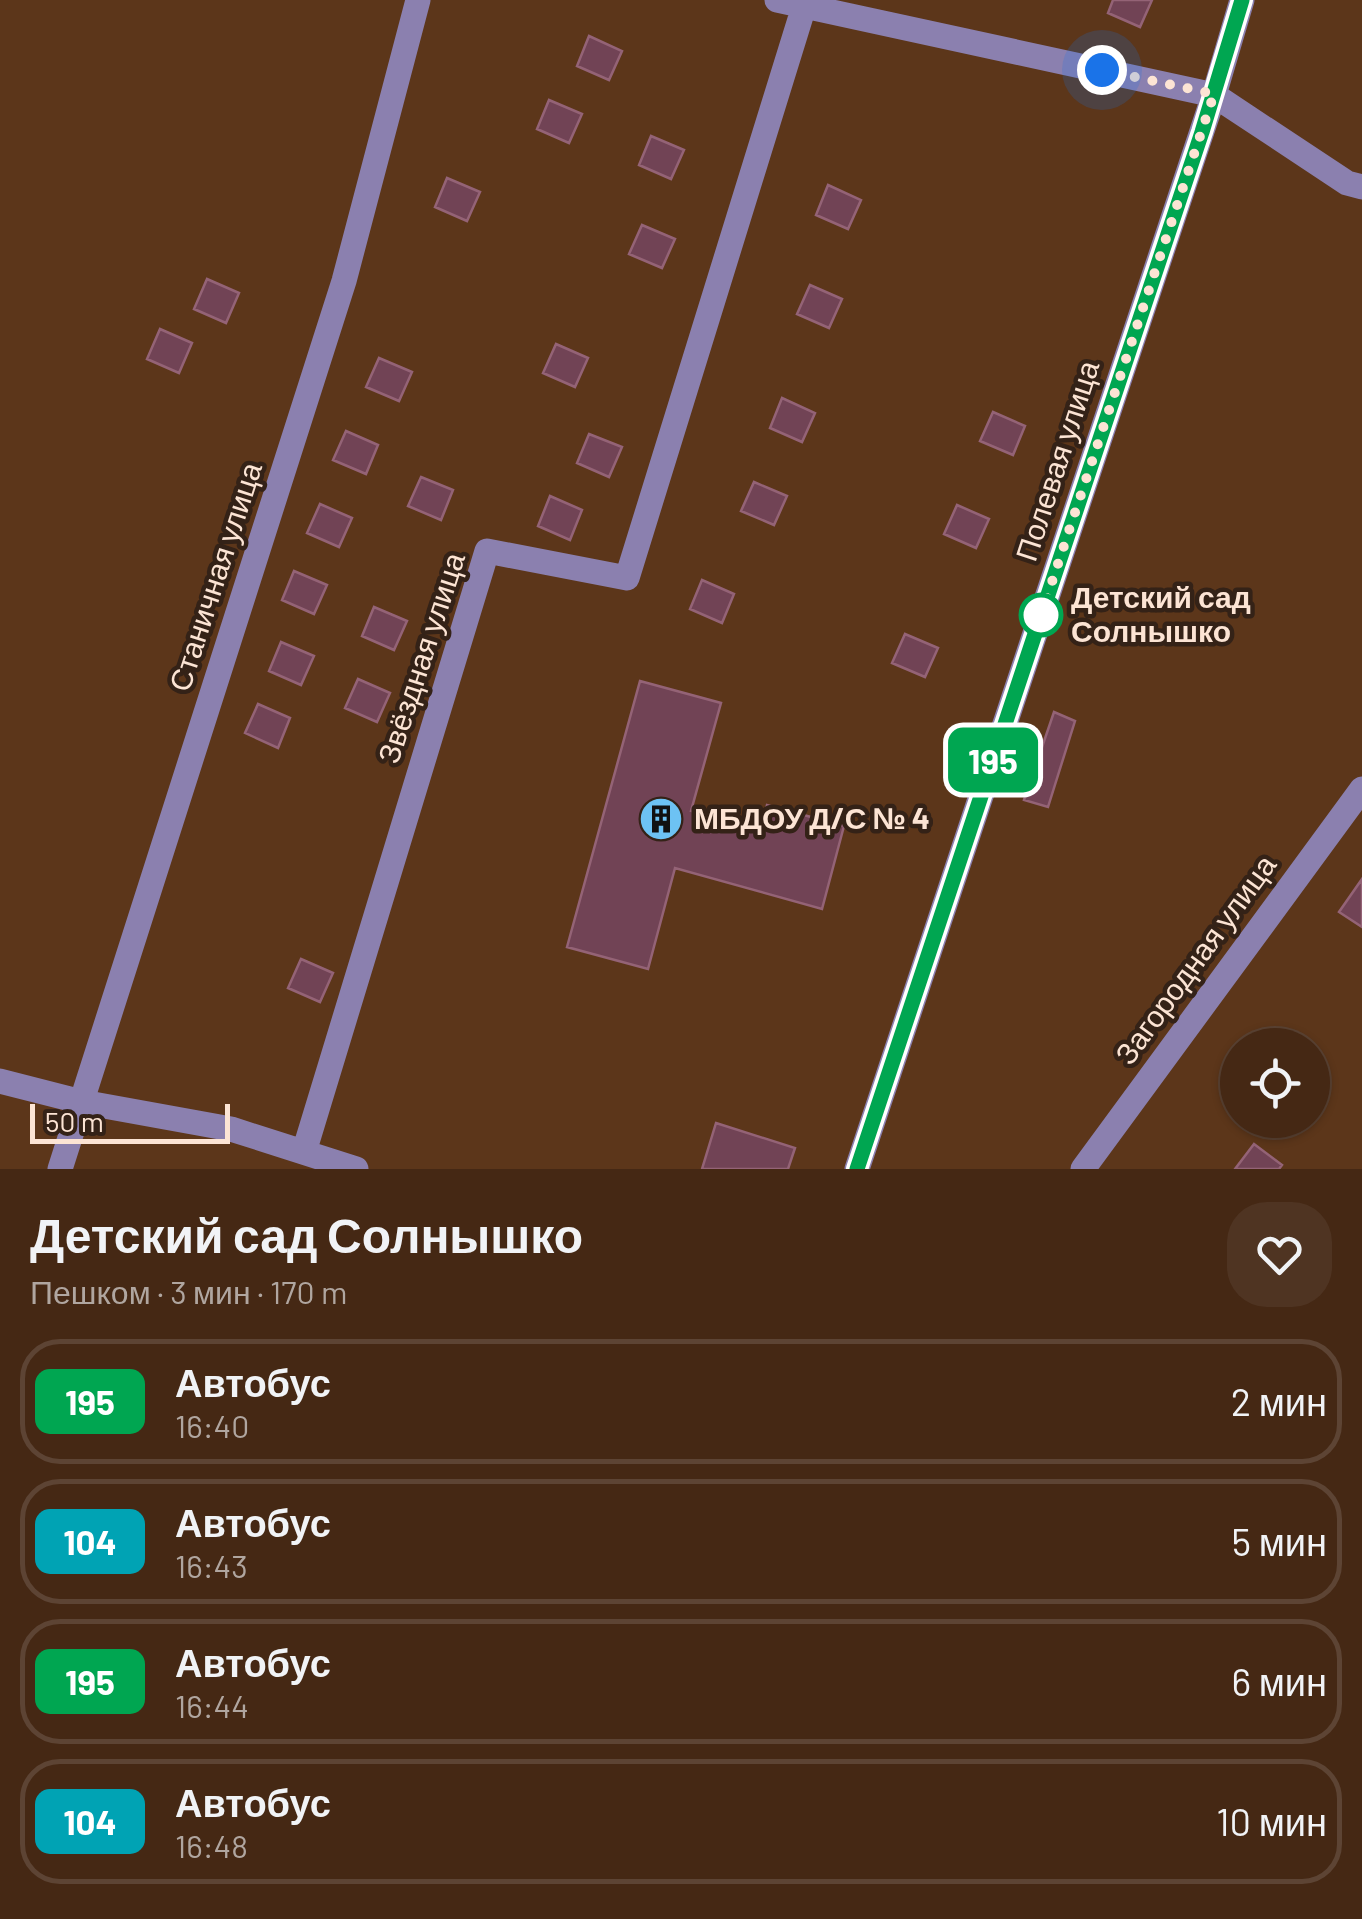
<!DOCTYPE html>
<html lang="ru">
<meta charset="utf-8">
<style>
:root{--surface:#452814;--page:#4f3422;--text:#f1f3f6;--muted:#b0a6a0;--line:#5d4434}
body{margin:0;font-family:Barlow,sans-serif;background:var(--page);color:var(--text);height:100vh;display:flex;flex-direction:column;font-size:38px;white-space:nowrap}
*{box-sizing:border-box;margin:0}
p{font-size:32px;color:var(--muted)}
.icon{flex:none;width:55px;height:55px;fill:none;stroke:currentColor;stroke-width:2;stroke-linecap:round;stroke-linejoin:round}
.map{position:relative;height:1169px;overflow:hidden}
.side{display:flex;flex-direction:column;background:var(--surface);flex:1}
.side>*{flex:none}
.badge{padding:0 20px;border-radius:15px;font-size:35px;line-height:65px}
.controls{position:absolute;left:1220px;top:1028px;display:grid;gap:20px}
.controls a{display:grid;place-items:center;width:110px;height:110px;border-radius:50%;background:var(--surface);box-shadow:0 2px 8px #0004,0 0 0 2px var(--line);font-size:50px}
.scale{position:absolute;left:30px;bottom:25px;width:200px;box-sizing:border-box;padding-left:10px;border:5px solid #fce4d4;border-top:0;font-size:28px;line-height:35px;white-space:nowrap;color:#fce4d4;-webkit-text-stroke:8px #342217;paint-order:stroke}
.you{position:absolute;width:50px;height:50px;margin:-25px;border:8px solid #fff;border-radius:50%;background:#1a73e8;box-shadow:0 0 0 15px #1a73e833}
.map>.badge{position:absolute;translate:-50% -50%;box-shadow:0 0 0 5px #fff}
.round{display:grid;place-items:center;flex:none;width:105px;height:105px;border-radius:40px;background:var(--page)}
.headline{display:flex;align-items:center;justify-content:space-between;height:170px;padding:0 30px}
h1{font-size:48px;font-weight:700;line-height:75px}
ul{padding:0;list-style:none}
li{display:flex;align-items:center;gap:30px;height:125px;margin:0 20px 15px;padding:0 10px;border:5px solid var(--line);border-radius:40px}
li div{flex:1}
li b{display:block;font-size:38px}
li em{font-style:normal}
li .badge{min-width:110px;font-weight:700;text-align:center}
.map>svg:first-child{display:block}
.building{fill:#714355;stroke:#946376;stroke-width:2.5}
.lines{fill:none;stroke-linecap:round;stroke-linejoin:round}
.minor{stroke:#8b80af;stroke-width:25}
.line-casing{stroke:#fff;stroke-width:22}
.line{stroke:#00a651;stroke-width:15}
.walk{stroke:#fce4d4;stroke-width:10;stroke-dasharray:0 18}
.stop-dot{fill:#fff;stroke:#00a651;stroke-width:5}
.labels{text-anchor:middle;stroke-width:9;stroke-linejoin:round;paint-order:stroke}
.street-label{font-size:30px;fill:#fce4d4;stroke:#342217}
.stop-label{font-size:30px;font-weight:bold;fill:#fce4d4;stroke:#342217;text-anchor:start}
.poi-label{font-size:30px;font-weight:bold;fill:#fce4d4;stroke:#342217;text-anchor:start}
</style>
<div class="map">
<svg width="1362" height="1169" viewBox="0 0 1362 1169">
<rect width="100%" height="100%" fill="#5c361a"/>
<path class="building" d="M 1113,0 L 1152,0 L 1140,27 L 1108,13 Z
M 589,36 L 622,51 L 609,80 L 577,66 Z
M 549,100 L 582,114 L 569,143 L 537,129 Z
M 651,136 L 684,150 L 671,179 L 639,165 Z
M 447,178 L 480,192 L 467,221 L 435,207 Z
M 828,185 L 861,200 L 848,229 L 816,215 Z
M 642,225 L 675,239 L 662,268 L 629,254 Z
M 207,279 L 239,293 L 226,323 L 194,309 Z
M 810,285 L 842,299 L 829,328 L 797,314 Z
M 160,329 L 192,343 L 179,373 L 147,359 Z
M 556,344 L 588,358 L 575,387 L 543,373 Z
M 379,358 L 412,372 L 399,401 L 366,387 Z
M 782,398 L 815,413 L 802,442 L 770,428 Z
M 993,412 L 1025,426 L 1013,455 L 980,441 Z
M 346,431 L 378,445 L 366,474 L 333,460 Z
M 589,434 L 622,447 L 609,477 L 577,463 Z
M 421,477 L 453,490 L 441,520 L 408,506 Z
M 754,482 L 787,496 L 774,525 L 741,511 Z
M 550,496 L 582,510 L 570,540 L 538,526 Z
M 320,504 L 352,518 L 339,547 L 307,533 Z
M 957,505 L 989,519 L 976,548 L 944,534 Z
M 294,571 L 327,585 L 314,614 L 282,600 Z
M 702,580 L 734,594 L 722,623 L 690,609 Z
M 374,607 L 407,621 L 394,650 L 362,636 Z
M 905,634 L 938,648 L 925,677 L 892,663 Z
M 281,642 L 314,656 L 301,685 L 269,671 Z
M 358,679 L 390,693 L 377,722 L 345,708 Z
M 640,681 L 721,703 L 691,811 L 760,830 L 767,805 L 844,826 L 822,909 L 675,868 L 648,969 L 567,947 Z
M 258,704 L 290,718 L 278,748 L 245,733 Z
M 1054,712 L 1075,721 L 1048,807 L 1024,800 Z
M 1362,879 L 1362,927 L 1339,912 Z
M 301,959 L 333,973 L 320,1002 L 288,988 Z
M 716,1123 L 795,1148 L 788,1169 L 702,1169 Z
M 1254,1144 L 1282,1165 L 1279,1169 L 1235,1169 Z"/>
<g class="lines">
<path class="minor" d="M 777,0 L 1214,95 L 1347,183 L 1362,187
M 0,1081 L 82,1102 L 231,1129 L 356,1169
M 304,1152 L 487,551 L 627,578 L 806,0
M 60,1169 L 344,281 L 418,0
M 857,1169 L 1214,95 L 1242,0
M 1083,1169 L 1362,789"/>
</g>
<g class="lines">
<g class="line-casing">
<path id="line" d="M 857,1169 L 1202,132 L 1242,0"/>
</g>
<use href="#line" class="line"/>
<path class="walk" d="M 1041,615 L 1214,94 L 1102,70"/>
</g>
<defs>
<g id="building-disc" transform="scale(2.25)"><circle r="9.5" fill="#6dc2f3" stroke="#342217"/><path d="M-4-6H4V6H1V3H-1V6H-4ZM-2.5-4.3h1.7v1.8h-1.7ZM.8-4.3h1.7v1.8H.8ZM-2.5-1h1.7V.8h-1.7ZM.8-1h1.7V.8H.8Z" fill="#111"/></g>
</defs>
<g fill-rule="evenodd">
<use href="#building-disc" x="661" y="819"/>
</g>
<circle class="stop-dot" cx="1041" cy="615" r="20"/>
<g class="labels">
<g class="street-label">
<text transform="translate(1058 461) rotate(-72)" y="10">Полевая улица</text>
<text transform="translate(216 577) rotate(-72)" y="10">Станичная улица</text>
<text transform="translate(422 658) rotate(-72)" y="10">Звёздная улица</text>
<text transform="translate(1196 960) rotate(-54)" y="10">Загородная улица</text>
</g>
<g class="stop-label">
<text x="1071" y="608">Детский сад<tspan x="1071" dy="34">Солнышко</tspan></text>
</g>
<g class="poi-label">
<text x="694" y="829">МБДОУ Д/С № 4</text>
</g>
</g>
</svg>
<div class="controls">
<a><svg class="icon" aria-label="locate" viewBox="0 0 24 24"><circle cx="12" cy="12" r="6"/><path d="M12 2v4M12 18v4M2 12h4M18 12h4"/></svg></a>
</div>
<div class="scale">50 m</div>
<div class="you" style="left:1102px;top:70px"></div>
<b class="badge" style="left:993px;top:760px;background:#00a651;color:#fff">195</b>
</div>
<section class="side">
<div class="headline"><div><h1>Детский сад Солнышко</h1><p>Пешком · 3 мин · 170 m</p></div><a class="round"><svg class="icon" aria-label="heart" viewBox="0 0 24 24"><path d="M12 20l-8-8c-3-5 5-10 8-4 3-6 11-1 8 4z"/></svg></a></div>
<ul>
<li><span class="badge" style="background:#00a651;color:#fff">195</span><div><b>Автобус</b><p>16:40</p></div><em>2 мин</em></li>
<li><span class="badge" style="background:#00a3b4;color:#fff">104</span><div><b>Автобус</b><p>16:43</p></div><em>5 мин</em></li>
<li><span class="badge" style="background:#00a651;color:#fff">195</span><div><b>Автобус</b><p>16:44</p></div><em>6 мин</em></li>
<li><span class="badge" style="background:#00a3b4;color:#fff">104</span><div><b>Автобус</b><p>16:48</p></div><em>10 мин</em></li>
</ul>
</section>
